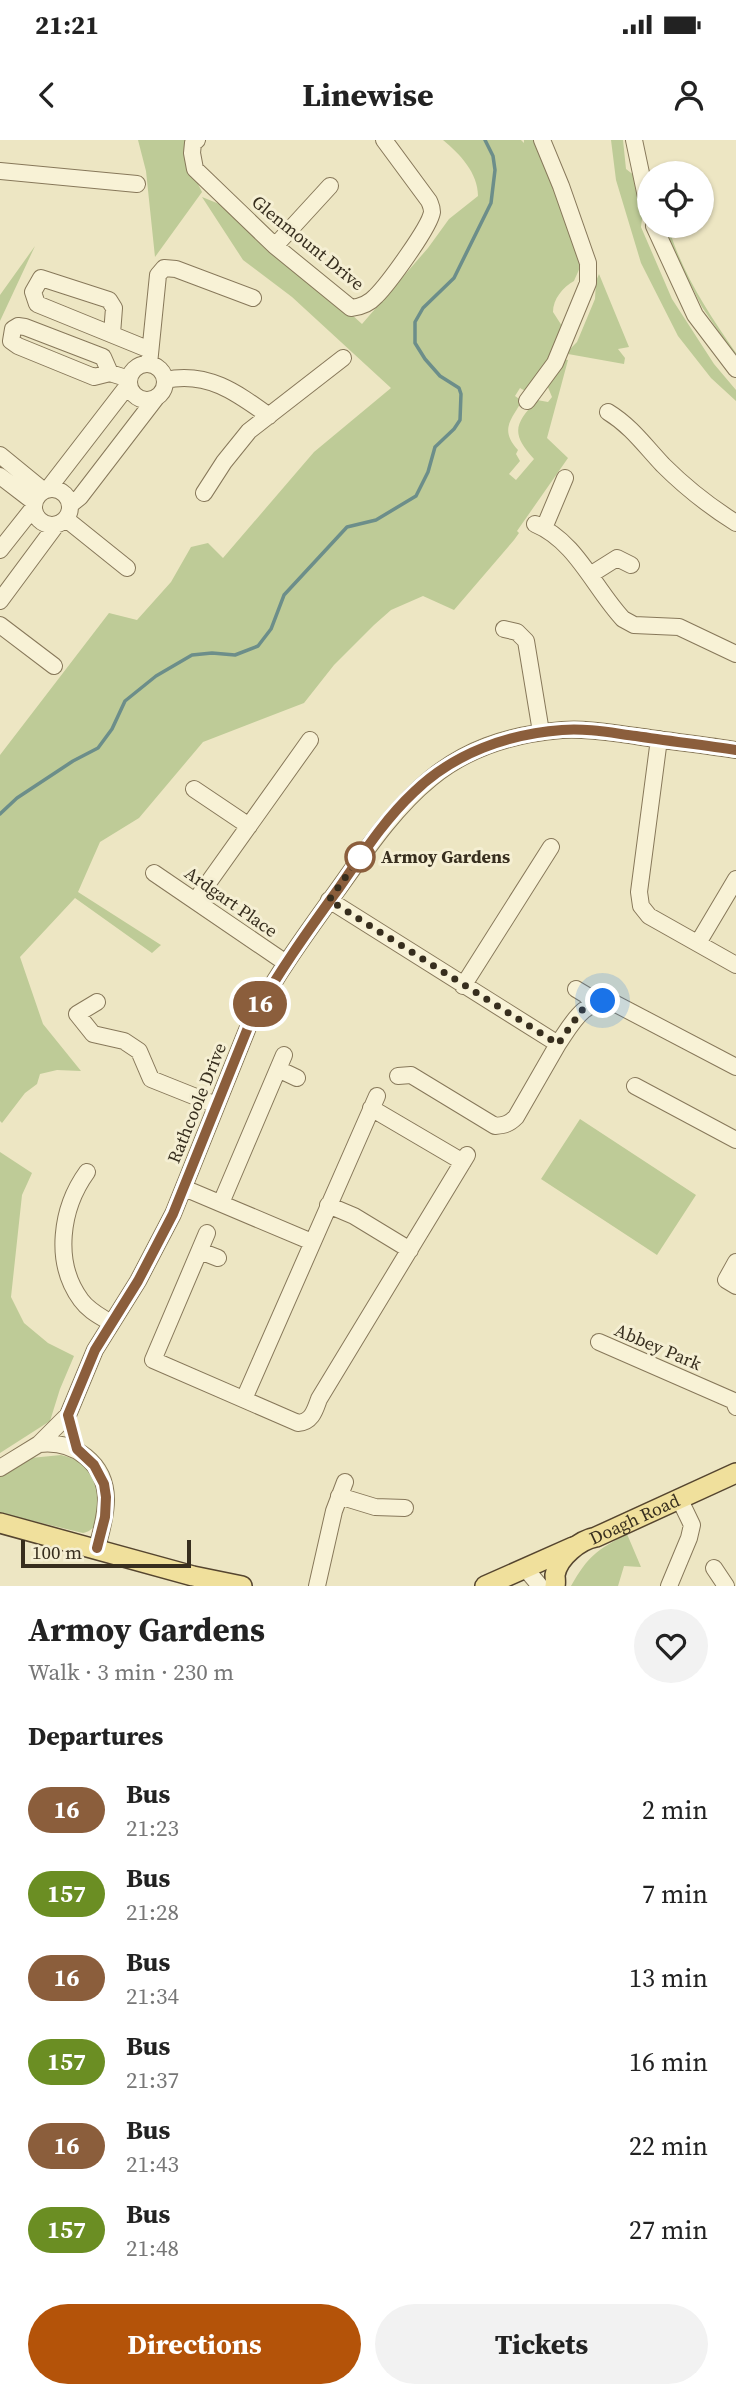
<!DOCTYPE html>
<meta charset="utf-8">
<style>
:root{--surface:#fff;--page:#f2f2f2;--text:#222;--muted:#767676;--accent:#b45309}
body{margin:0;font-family:"Source Serif 4",serif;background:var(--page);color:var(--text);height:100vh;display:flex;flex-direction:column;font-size:26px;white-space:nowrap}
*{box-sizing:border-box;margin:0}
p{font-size:23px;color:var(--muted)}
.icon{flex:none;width:38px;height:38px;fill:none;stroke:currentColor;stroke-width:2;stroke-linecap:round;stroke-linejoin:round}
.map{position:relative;height:1446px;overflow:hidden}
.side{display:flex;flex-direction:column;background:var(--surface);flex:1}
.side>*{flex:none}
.badge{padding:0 14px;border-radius:23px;font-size:24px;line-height:46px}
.fabs{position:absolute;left:637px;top:21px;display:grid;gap:14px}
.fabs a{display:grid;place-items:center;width:77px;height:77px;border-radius:50%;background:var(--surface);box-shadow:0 2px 5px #0004;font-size:35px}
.scale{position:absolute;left:21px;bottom:18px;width:170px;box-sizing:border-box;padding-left:7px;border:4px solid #372e1e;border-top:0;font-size:19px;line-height:24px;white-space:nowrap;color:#372e1e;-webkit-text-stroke:5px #f5efd3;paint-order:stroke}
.you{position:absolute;width:35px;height:35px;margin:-18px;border:5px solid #fff;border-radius:50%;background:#1a73e8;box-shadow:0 0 0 10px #1a73e833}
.map>.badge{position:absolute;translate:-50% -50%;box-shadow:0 0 0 4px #fff}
h2{padding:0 28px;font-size:26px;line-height:63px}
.round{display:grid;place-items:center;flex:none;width:74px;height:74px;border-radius:37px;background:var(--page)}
.overview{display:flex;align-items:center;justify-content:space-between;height:119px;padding:0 28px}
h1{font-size:33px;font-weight:700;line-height:52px}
.action{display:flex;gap:14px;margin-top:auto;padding:14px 28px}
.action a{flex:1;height:80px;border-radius:42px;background:var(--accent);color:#fff;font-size:28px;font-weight:700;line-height:80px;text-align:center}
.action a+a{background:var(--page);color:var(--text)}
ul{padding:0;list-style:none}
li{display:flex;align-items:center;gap:21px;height:84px;padding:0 28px}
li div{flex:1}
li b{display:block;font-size:26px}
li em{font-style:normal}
li .badge{min-width:77px;font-weight:700;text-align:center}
.status{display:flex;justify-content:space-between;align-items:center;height:49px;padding:0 35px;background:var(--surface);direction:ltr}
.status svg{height:19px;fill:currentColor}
header{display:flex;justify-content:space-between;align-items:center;height:91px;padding:0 28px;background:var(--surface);font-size:32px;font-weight:700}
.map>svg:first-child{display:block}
.green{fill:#becb97}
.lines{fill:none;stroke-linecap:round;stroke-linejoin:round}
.stream{stroke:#6c8e8a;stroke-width:3.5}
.minor-casing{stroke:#87785a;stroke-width:18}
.major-casing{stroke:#55452f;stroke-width:22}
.minor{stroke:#f8f2d6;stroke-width:16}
.major{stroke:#f0e09c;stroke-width:19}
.line-casing{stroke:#fff;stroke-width:16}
.line{stroke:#8b5e3c;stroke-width:10}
.walk{stroke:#372e1e;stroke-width:7;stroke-dasharray:0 12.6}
.stop-dot{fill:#fff;stroke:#8b5e3c;stroke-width:3.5}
.labels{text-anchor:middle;stroke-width:6;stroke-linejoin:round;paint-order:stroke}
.street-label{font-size:18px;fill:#372e1e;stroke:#f5efd3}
.stop-label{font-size:18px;font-weight:bold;fill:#372e1e;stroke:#f5efd3;text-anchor:start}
</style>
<div class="status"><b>21:21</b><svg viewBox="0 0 49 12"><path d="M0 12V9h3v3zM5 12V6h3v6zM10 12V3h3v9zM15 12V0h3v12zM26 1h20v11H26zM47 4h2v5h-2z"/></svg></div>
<header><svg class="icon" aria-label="back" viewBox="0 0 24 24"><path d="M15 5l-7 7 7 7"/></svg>Linewise<svg class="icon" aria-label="person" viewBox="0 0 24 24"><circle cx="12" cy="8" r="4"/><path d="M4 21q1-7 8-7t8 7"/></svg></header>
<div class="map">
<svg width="736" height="1446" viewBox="0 0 736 1446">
<rect width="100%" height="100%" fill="#ede6c3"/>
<path class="green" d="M 138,0 L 188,0 L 192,32 L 202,52 L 155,117 L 146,31 Z
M 443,0 L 521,0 L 524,3 L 524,0 L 535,0 L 581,119 C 581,127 577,134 574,141 C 563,147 553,159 553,172 L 562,186 L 554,215 L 527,252 L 520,248 L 515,256 L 522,261 C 510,281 500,290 518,310 L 516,314 L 520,321 L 509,334 L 516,340 L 534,319 C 511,294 514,284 537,260 L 548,262 L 552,257 L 547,245 L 563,219 L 568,220 L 547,298 L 568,318 L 517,391 L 519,393 L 514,400 L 454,470 L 423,456 L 391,470 L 374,485 L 334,525 L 304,563 L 203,602 L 139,678 L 100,702 L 78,752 L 161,805 L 152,813 L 75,758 L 20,817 L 43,884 L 81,931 L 57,930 L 40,934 L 37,944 L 25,953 L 2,983 L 0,981 L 0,615 L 109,473 L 137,480 L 171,442 L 191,407 L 208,403 L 223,418 L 314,312 L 391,248 L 292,157 L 243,120 L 202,57 L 239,72 L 362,184 L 428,108 L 449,79 L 478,56 C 478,33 460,14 443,0 Z
M 611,0 L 623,0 L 626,29 L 635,36 L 643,72 L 641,87 L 672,159 L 714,224 L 736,250 L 736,261 L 711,238 L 678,196 L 641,123 L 616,40 Z
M 661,86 L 668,86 C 682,133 708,173 736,213 L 736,217 L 702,167 Z
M 35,106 L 0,181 L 0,155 Z
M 599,134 L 629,207 L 618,209 L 625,218 L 624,224 L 568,214 L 570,209 L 577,202 L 595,159 L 596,141 Z
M 580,979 L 696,1055 L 657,1115 L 541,1039 Z
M 0,1012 L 32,1033 L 22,1055 L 11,1157 L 24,1183 L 48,1203 L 74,1216 L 60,1249 L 50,1281 L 0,1313 Z
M 61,1315 C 73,1318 86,1323 93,1335 C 102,1350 106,1389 83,1393 L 0,1373 L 0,1335 L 31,1318 Z
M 627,1394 L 641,1427 L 624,1426 L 618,1446 L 571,1446 C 588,1416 597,1410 627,1394 Z"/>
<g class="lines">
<path class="stream" d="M 0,674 L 17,658 L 73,621 L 98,608 L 112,589 L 125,561 L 156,536 L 192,515 L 212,513 L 235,515 L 258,506 L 271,489 L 284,455 L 347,387 L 376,380 L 416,356 L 428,332 L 435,307 L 454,289 L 460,280 L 461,254 L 459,248 L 440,236 L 425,219 L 415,203 L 415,182 L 423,168 L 454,138 L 491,63 L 495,30 L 493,16 L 485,0"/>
<g class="minor-casing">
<path id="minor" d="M 197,0 L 193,3 L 192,13 L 195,29 L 275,106 L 351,168 C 361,167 369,164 376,156 C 388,144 430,87 432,72 C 432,67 431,66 429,61 L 384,0
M 634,0 L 649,71
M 0,31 L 137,44
M 654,86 L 695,175 L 736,229
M 275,106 L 330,46
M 112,194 L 114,168 L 109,160 L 41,138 L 33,152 L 37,164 L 150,210
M129 242a18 18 0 1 1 36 0a18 18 0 1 1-36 0Z
M 149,224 L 158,135 L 164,128 L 176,129 L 253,158
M 110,233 L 103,217 L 25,187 L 18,186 L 13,189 L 11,201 L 18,206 L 94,237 L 110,233 L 129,239
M 165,240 C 207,231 236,252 269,276
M 527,261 L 555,223 L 588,143 L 588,123 L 561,46 L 542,0
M 608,272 C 631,286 645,306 663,325 C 685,347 709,366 736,383
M 0,315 L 44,351
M 0,336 L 34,362
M 48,349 L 129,244
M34 367a18 18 0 1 1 36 0a18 18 0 1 1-36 0Z
M 204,353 L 224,322 L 249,291 L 343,218
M 70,365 L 80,357 L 156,258
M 66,379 L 127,428
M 535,384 C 576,401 594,448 623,479 L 634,485 L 679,487 L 736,514
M 544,388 L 565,338
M 0,410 L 34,367
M 590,435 L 617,418 L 631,425
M 0,461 L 57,384
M 0,485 L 54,526
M 504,489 L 517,492 L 526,501 L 541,592
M 659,599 L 639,752 L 641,766 L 649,776 L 736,825
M 194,649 L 249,686
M 154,733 L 286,823
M 196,760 L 310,600
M 329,760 L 558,904 C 573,882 584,858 614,863 L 736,927
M 698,803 L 736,739
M 463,846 L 551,707
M 576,849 L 586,855 L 593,864
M 97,862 L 77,874 L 93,894 L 124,901 L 139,911 L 151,939 L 216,965
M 278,929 L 297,938
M 398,936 L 411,935 L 495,986 C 505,985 509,984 516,977 L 558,904
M 635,946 L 736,1000
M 371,968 L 463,1022
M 87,1032 C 61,1068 53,1122 81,1160 C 89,1171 100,1176 111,1183
M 184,1048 L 312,1102
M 221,1063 L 284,915
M 328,1065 L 354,1076 L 410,1110
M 207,1093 L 153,1220 L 298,1283 C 312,1282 315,1270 319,1259 L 467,1015
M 200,1111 L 218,1118
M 736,1122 L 726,1140 L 736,1146
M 599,1202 L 734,1261 L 736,1267
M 244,1259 L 377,956
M 39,1304 C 74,1300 106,1323 106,1360 C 106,1376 101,1392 97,1408
M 0,1328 L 39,1304 L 68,1275 L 95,1210 L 138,1141 L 173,1074 L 249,885 C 274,838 305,795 336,752 C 401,661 441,600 562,590 C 587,588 612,593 636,596 C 669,601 703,605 736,610
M 339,1356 L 375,1367 L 405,1368
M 525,1428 L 540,1446
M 714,1428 L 726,1446
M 317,1446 L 334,1371 L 345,1342
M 669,1446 L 689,1398 L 692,1385 L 679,1358"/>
</g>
<g class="major-casing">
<g id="major">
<path d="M 0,1383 L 193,1436 L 242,1446"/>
<path d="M 485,1446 L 573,1407"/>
<path id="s1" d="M 555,1446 C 556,1442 555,1438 555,1435 C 558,1417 580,1400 596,1397 L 736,1333"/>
</g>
</g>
<use href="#minor" class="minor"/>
<use href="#major" class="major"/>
</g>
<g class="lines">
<g class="line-casing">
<path id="line" d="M 97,1408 L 105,1377 L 106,1357 L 104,1344 L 94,1325 L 77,1309 L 68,1275 L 95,1210 L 138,1141 L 173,1074 L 249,885 C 275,837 307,792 339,748 C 362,715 384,680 414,652 C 454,613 508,594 562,590 C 587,588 612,593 636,596 C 669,601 703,605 736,610"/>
</g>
<use href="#line" class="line"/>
<path class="walk" d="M 360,717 L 329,760 L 558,904 L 582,870 L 603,861"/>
</g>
<circle class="stop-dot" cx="360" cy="717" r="14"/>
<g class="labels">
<g class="street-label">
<text transform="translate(308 103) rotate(39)" y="6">Glenmount Drive</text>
<text transform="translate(231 762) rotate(35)" y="6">Ardgart Place</text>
<text transform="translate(197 963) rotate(-68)" y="6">Rathcoole Drive</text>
<text transform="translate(658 1207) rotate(23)" y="6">Abbey Park</text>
<text dy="6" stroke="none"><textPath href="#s1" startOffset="112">Doagh Road</textPath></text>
</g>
<g class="stop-label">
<text x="381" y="723">Armoy Gardens</text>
</g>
</g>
</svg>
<div class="fabs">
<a><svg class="icon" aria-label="locate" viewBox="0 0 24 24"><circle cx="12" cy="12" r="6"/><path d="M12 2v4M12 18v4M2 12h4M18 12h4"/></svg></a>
</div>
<div class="scale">100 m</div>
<div class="you" style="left:603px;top:861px"></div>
<b class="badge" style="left:260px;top:864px;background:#8b5e3c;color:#fff">16</b>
</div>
<section class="side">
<div class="overview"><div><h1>Armoy Gardens</h1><p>Walk · 3 min · 230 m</p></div><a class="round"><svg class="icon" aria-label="heart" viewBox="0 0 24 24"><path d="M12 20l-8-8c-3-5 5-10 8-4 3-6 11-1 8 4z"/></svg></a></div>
<h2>Departures</h2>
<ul>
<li><span class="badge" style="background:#8b5e3c;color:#fff">16</span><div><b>Bus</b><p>21:23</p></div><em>2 min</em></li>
<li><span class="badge" style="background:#6b8e23;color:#fff">157</span><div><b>Bus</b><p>21:28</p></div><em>7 min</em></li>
<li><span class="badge" style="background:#8b5e3c;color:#fff">16</span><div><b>Bus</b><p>21:34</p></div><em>13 min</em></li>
<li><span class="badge" style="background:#6b8e23;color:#fff">157</span><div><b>Bus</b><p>21:37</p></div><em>16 min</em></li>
<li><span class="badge" style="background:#8b5e3c;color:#fff">16</span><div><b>Bus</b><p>21:43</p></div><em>22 min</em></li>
<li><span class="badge" style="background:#6b8e23;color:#fff">157</span><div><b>Bus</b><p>21:48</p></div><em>27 min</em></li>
</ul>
<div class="action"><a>Directions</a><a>Tickets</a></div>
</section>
